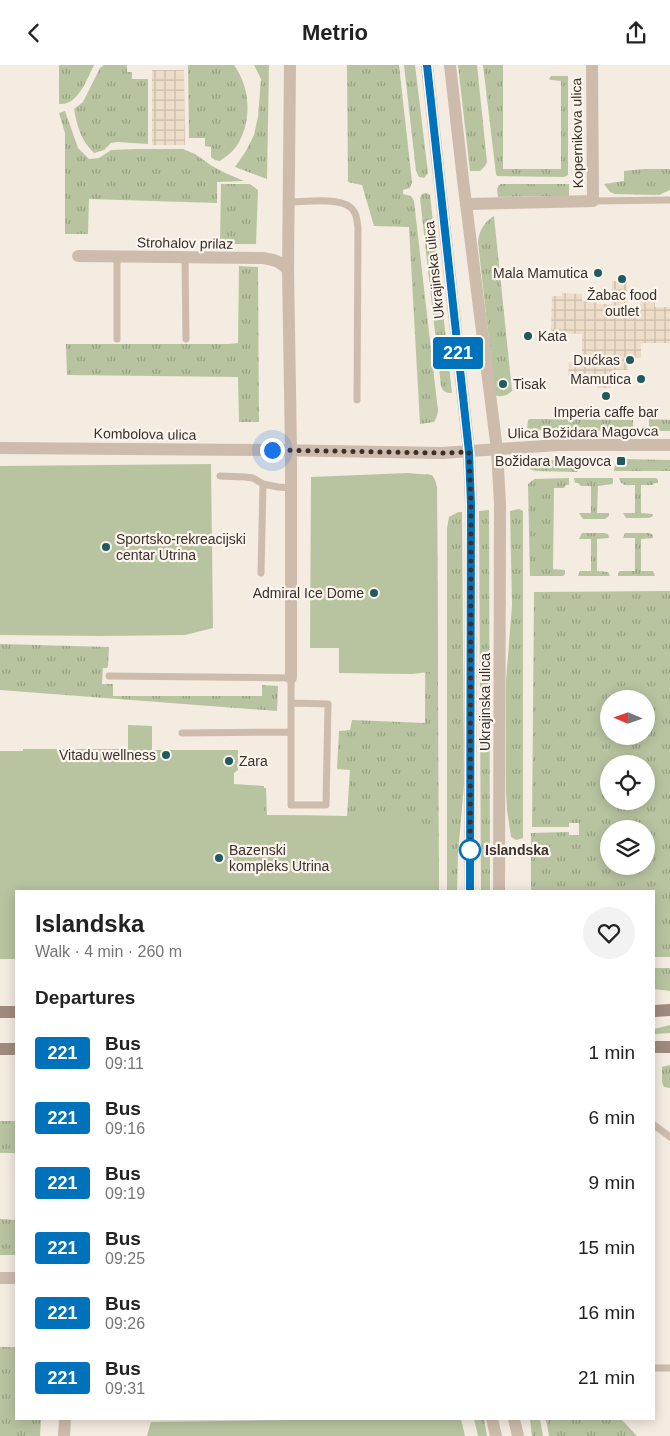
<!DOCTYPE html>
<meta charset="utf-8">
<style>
:root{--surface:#fff;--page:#f2f2f2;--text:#222;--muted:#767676}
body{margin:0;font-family:Helvetica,sans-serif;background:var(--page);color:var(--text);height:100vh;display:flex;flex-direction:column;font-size:19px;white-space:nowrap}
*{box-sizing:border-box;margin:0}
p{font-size:16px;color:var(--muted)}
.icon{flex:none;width:28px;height:28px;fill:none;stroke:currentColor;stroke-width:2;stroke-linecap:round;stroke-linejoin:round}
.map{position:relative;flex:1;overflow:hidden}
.side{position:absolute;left:15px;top:825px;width:640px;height:530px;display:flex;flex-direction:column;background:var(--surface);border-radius:0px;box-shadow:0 2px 12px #0003}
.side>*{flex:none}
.badge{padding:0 10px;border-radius:4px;font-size:18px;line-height:32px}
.needle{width:32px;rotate:272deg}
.controls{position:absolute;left:600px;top:625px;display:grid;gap:10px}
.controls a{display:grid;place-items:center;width:55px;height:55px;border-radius:50%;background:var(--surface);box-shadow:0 2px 12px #0003;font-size:25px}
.you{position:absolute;width:25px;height:25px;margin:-12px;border:4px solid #fff;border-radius:50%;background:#1a73e8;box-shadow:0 0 0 8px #1a73e833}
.map>.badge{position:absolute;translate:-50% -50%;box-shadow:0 0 0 2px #fff}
h2{padding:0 20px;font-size:19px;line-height:45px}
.round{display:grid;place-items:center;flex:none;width:52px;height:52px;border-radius:26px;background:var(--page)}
.headline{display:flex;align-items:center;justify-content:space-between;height:85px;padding:0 20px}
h1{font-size:24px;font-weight:700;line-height:38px}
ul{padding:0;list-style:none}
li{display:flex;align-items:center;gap:15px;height:65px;padding:0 20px}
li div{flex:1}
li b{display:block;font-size:19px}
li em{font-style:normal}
li .badge{min-width:55px;font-weight:700;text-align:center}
header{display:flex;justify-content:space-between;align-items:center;height:65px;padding:0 20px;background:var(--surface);font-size:22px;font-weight:700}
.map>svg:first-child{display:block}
.grass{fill:url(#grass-tufts);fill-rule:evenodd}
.garden{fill:#b8c4a0}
.plaza{fill:url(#plaza-grid)}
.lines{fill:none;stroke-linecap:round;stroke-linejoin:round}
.service{stroke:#cdbbac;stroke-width:7}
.minor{stroke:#cdbbac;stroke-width:12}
.tertiary{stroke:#cdbbac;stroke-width:12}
.secondary{stroke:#a18a7d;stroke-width:12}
.line-casing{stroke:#fff;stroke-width:11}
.line{stroke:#0072bc;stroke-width:8}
.walk{stroke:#3b302b;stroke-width:5;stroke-dasharray:0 9}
.poi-dot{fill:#1f5a5e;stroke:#fbf5ee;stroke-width:2}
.stop-dot{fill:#fff;stroke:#0072bc;stroke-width:2.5}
.labels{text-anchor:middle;stroke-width:4.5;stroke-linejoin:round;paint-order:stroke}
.street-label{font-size:14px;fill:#3b302b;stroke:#fbf5ee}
.poi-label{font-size:14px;fill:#3b302b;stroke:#fbf5ee;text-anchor:end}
.stop-label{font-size:14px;font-weight:bold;fill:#3b302b;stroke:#fbf5ee;text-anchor:start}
</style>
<header><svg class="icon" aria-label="back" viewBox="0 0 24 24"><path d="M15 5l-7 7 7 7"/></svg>Metrio<svg class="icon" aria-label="share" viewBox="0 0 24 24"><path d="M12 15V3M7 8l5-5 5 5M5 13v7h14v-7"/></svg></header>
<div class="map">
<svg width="670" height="1371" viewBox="0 0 670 1371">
<defs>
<pattern id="grass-tufts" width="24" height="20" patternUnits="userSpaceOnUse" patternTransform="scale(1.25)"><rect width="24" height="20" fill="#b8c4a0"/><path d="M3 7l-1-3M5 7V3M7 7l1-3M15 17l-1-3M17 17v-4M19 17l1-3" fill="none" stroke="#97a083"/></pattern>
<pattern id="plaza-grid" width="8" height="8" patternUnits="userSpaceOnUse" patternTransform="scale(1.25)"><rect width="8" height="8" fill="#ecdcc8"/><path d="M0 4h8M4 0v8" fill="none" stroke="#cbbdac"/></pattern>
</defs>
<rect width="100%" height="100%" fill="#f4ebe1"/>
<path class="grass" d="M 59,0 L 94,0 C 87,14 78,41 59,39 Z
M 104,0 L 127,0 L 127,7 L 132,7 L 132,14 L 148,14 L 148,79 L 117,77 L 111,78 L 104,85 L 94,88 C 81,76 77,61 74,44 L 83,37 L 100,3 Z
M 188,0 L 234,0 C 250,22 252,53 239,77 C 235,85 227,91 220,96 L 215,95 L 211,92 L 211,82 L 205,81 L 205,73 L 189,73 Z
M 254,0 L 269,0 L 267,114 L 235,102 L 246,86 L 254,70 L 258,52 L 261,14 Z
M 347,0 L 399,0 L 412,117 L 410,123 L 403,125 L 403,129 L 411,131 L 414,136 L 438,346 L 437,351 L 434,357 L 420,359 L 409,162 L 374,161 L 362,120 L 348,117 Z
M 404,0 L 415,0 L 428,108 L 424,113 L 419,112 L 416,106 Z
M 458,0 L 477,0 L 487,97 L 485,101 L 480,106 L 470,106 Z
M 483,0 L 503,0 L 503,104 L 561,104 L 561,16 L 551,15 L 549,14 L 551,11 L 568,11 L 568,110 L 564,112 L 497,111 L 496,109 Z
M 65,46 L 78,83 L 89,94 L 99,93 L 111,85 L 137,84 L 183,84 L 195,89 L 212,101 L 223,107 L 244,116 L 217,117 L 217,138 L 89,134 L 88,169 L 65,169 L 65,68 L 59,48 Z
M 644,104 L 670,104 L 670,125 L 659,130 L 615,129 L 610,127 L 604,119 L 624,116 L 624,106 Z
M 221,119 L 250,119 L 258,125 L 256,179 L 220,179 Z
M 501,119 L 569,119 L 569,131 L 498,132 L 497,124 L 499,120 Z
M 426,128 L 430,130 L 452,328 C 446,328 443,327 441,321 L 420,133 L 422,129 Z
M 494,151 L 512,326 C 508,330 501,333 495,330 L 478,177 C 479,166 484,157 494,151 Z
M 239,201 L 258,202 L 259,357 L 239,357 L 238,312 L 67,310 L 66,279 L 229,279 L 238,278 Z
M 530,354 L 633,355 L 633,366 L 527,365 L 528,355 Z
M 649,354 L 670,355 L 670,366 L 649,366 Z
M 624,394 L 670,395 L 670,406 L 614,406 L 615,400 L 624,400 Z
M 537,395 L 573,395 L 574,400 L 578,400 L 578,407 L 535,406 L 530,404 L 529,402 L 530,397 Z
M 426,409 C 434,410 435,415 437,423 L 439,826 L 16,826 L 16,894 L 0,894 L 0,687 L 244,721 L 266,723 L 267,750 L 347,751 L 350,705 L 337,704 L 339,666 L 350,665 L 352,655 L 425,658 Z
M 569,413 L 569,420 L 566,420 L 564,423 L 554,423 L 553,504 L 565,505 L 565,509 L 563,511 L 530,511 L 528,419 L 533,415 L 535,414 Z
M 574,413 L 613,413 L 613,418 L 612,419 L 598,421 L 597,448 L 609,448 L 609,451 L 605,454 L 583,454 L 579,448 L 591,448 L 591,421 L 581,421 L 578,418 L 575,418 Z
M 619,413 L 656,413 L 658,415 L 658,418 L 654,418 L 653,420 L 641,420 L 641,448 L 653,449 L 652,452 L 648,453 L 626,453 L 623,448 L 635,448 L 635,420 C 628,420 621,422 619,413 Z
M 519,444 L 523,446 L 523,773 L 516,775 L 511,772 L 507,745 L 506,726 L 506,616 L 512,540 L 510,446 Z
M 489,445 L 490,826 L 481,826 L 479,446 Z
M 458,447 L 462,447 L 464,720 L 458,788 L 457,826 L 447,826 L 447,463 L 449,452 Z
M 582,468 L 604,468 L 608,469 L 609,473 L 597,474 L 597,506 L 608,507 L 610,511 L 578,511 L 580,506 L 591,506 L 591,474 L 579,474 Z
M 625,468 L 649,468 L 653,470 L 653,473 L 641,474 L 641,506 L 653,506 L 655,511 L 618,511 L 618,508 L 620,506 L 635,506 L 635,473 L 623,473 Z
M 670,526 L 670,892 L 654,892 L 654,826 L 531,826 L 531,768 L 569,767 L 569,770 L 579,770 L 579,758 L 569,758 L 569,762 L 532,762 L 534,527 ZM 609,634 L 646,634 L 646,671 L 609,671 ZM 609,699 L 646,699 L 646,736 L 609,736 ZM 609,764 L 646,764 L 646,801 L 609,801 Z
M 0,579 L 109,582 L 108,601 L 107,603 L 103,603 L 102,619 L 113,619 L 113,631 L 262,631 L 262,620 L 278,621 L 277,646 L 0,625 Z
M 654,903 L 670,903 L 670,926 L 654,924 Z
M 670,960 L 670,968 L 654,969 L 654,964 Z
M 670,1000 L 670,1023 L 664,1022 L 662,1017 L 662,1002 Z
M 0,1056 L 16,1056 L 16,1088 L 0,1088 Z
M 0,1154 L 16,1155 L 16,1190 L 0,1190 Z
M 0,1282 L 16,1282 L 16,1354 L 41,1354 L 40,1371 L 0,1371 Z
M 474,1354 L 484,1354 L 487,1371 L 478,1371 Z
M 535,1354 L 540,1354 L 543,1371 L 532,1371 L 530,1355 Z
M 546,1354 L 621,1354 L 637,1371 L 549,1371 Z"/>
<path class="garden" d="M 211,399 L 213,563 L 185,570 L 103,571 L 0,570 L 0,401 Z
M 408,408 L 432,410 L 435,415 L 437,423 L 438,606 L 412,609 L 339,608 L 339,583 L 310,583 L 311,412 Z
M 128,660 L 152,661 L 152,685 L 238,685 L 238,705 L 234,708 L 234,719 L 264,721 L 264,750 L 422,752 L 422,760 L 438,761 L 439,826 L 16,826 L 16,894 L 0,894 L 0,686 L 23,686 L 23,684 L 128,684 Z
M 354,1354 L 461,1354 L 465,1371 L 147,1371 L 151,1357 Z"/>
<path class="plaza" d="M 152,5 L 184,5 L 185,80 L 152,80 Z
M 612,216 L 627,216 L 627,241 L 640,241 L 641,235 L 655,236 L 655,242 L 670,242 L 670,278 L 641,278 L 641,293 L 628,293 L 628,305 L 612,305 L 611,323 L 597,323 L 597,311 L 568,311 L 569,297 L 582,297 L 582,269 L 551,268 L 552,231 L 562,231 L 562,228 L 582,229 L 582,236 L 596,237 L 597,239 L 612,239 Z"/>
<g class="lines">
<path class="service" d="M 593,136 L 670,135
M 288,137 C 304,137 338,132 350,142 C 357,147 357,156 358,163 L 357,335
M 185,193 L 186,274
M 117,274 L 117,192
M 220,411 L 245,412 L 253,413 L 263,419 L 278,422 L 291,423
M 261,508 L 263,419
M 109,611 L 291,613 L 291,740 L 326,740 L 328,639 L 291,638
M 182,668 L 291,667
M 654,1060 L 670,1072
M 654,1303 L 670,1303"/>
<path class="minor" d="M 290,0 L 288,205 L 291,385 L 291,613
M 466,139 L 593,136 L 592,0
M 78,191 L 263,193 C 275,195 280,196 288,205
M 64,1371 L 65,1354"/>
<path class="tertiary" d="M 427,0 L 469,387 L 471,440 L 470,826
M 450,0 L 463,115 L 497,385 L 500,439 L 499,826
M 0,383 L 272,385 L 442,388 L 558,380 L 670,380
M 0,1213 L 16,1213
M 492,1354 L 496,1371
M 514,1354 L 518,1371"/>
<path class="secondary" d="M 654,946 L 670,945
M 0,947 L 16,947
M 654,982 L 670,982
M 0,984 L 16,984"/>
</g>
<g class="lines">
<g class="line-casing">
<path id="line" d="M 427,0 L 469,387 L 471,440 L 470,826"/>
</g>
<use href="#line" class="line"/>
<path class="walk" d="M 272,385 L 442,388 L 469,387 L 471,440 L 470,788 L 470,785"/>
</g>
<g class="poi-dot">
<circle cx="598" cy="208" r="5"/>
<circle cx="622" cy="214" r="5"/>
<circle cx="528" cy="271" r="5"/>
<circle cx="630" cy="295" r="5"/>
<circle cx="641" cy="314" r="5"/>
<circle cx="503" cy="319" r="5"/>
<circle cx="606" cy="331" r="5"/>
<rect x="616" y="391" width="10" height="10" rx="2.5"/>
<circle cx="106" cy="482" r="5"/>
<circle cx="374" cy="528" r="5"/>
<circle cx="166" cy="690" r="5"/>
<circle cx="229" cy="696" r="5"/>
<circle cx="219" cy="793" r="5"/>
</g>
<circle class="stop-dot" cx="470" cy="785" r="10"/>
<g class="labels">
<g class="street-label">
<text transform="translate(577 68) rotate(-91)" y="5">Kopernikova ulica</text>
<text transform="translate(185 178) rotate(1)" y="5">Strohalov prilaz</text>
<text transform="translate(434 205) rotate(-96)" y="5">Ukrajinska ulica</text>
<text transform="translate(583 367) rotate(-1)" y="5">Ulica Božidara Magovca</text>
<text transform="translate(145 369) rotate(1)" y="5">Kombolova ulica</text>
<text transform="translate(485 637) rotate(-90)" y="5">Ukrajinska ulica</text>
</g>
<g class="poi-label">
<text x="588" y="213">Mala Mamutica</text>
<text x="622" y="235" text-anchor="middle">Žabac food<tspan x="622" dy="16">outlet</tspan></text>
<text x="538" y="276" text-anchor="start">Kata</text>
<text x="620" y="300">Dućkas</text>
<text x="631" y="319">Mamutica</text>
<text x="513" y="324" text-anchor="start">Tisak</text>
<text x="606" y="352" text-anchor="middle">Imperia caffe bar</text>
<text x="611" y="401">Božidara Magovca</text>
<text x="116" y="479" text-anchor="start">Sportsko-rekreacijski<tspan x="116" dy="16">centar Utrina</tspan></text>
<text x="364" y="533">Admiral Ice Dome</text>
<text x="156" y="695">Vitadu wellness</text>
<text x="239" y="701" text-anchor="start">Zara</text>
<text x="229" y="790" text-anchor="start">Bazenski<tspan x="229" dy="16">kompleks Utrina</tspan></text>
</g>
<g class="stop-label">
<text x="485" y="790">Islandska</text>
</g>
</g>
</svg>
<div class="controls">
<a><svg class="needle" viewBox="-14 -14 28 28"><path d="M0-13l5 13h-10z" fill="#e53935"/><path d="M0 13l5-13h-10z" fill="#767676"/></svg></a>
<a><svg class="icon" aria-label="locate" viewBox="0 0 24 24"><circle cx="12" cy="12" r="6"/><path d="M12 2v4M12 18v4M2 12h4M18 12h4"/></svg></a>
<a><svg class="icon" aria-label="layers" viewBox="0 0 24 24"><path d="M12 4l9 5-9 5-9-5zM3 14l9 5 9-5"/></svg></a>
</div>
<div class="you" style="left:272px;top:385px"></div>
<b class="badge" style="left:458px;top:288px;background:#0072bc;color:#fff">221</b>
<section class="side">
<div class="headline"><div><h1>Islandska</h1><p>Walk · 4 min · 260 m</p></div><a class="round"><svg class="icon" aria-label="heart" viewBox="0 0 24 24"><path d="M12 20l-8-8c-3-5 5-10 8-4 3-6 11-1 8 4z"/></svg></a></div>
<h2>Departures</h2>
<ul>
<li><span class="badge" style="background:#0072bc;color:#fff">221</span><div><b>Bus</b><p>09:11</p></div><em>1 min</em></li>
<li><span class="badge" style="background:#0072bc;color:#fff">221</span><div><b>Bus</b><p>09:16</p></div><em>6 min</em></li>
<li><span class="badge" style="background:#0072bc;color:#fff">221</span><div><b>Bus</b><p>09:19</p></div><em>9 min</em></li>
<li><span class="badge" style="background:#0072bc;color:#fff">221</span><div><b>Bus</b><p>09:25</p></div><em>15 min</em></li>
<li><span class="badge" style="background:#0072bc;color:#fff">221</span><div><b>Bus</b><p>09:26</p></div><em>16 min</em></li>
<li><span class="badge" style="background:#0072bc;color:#fff">221</span><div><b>Bus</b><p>09:31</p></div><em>21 min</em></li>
</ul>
</section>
</div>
